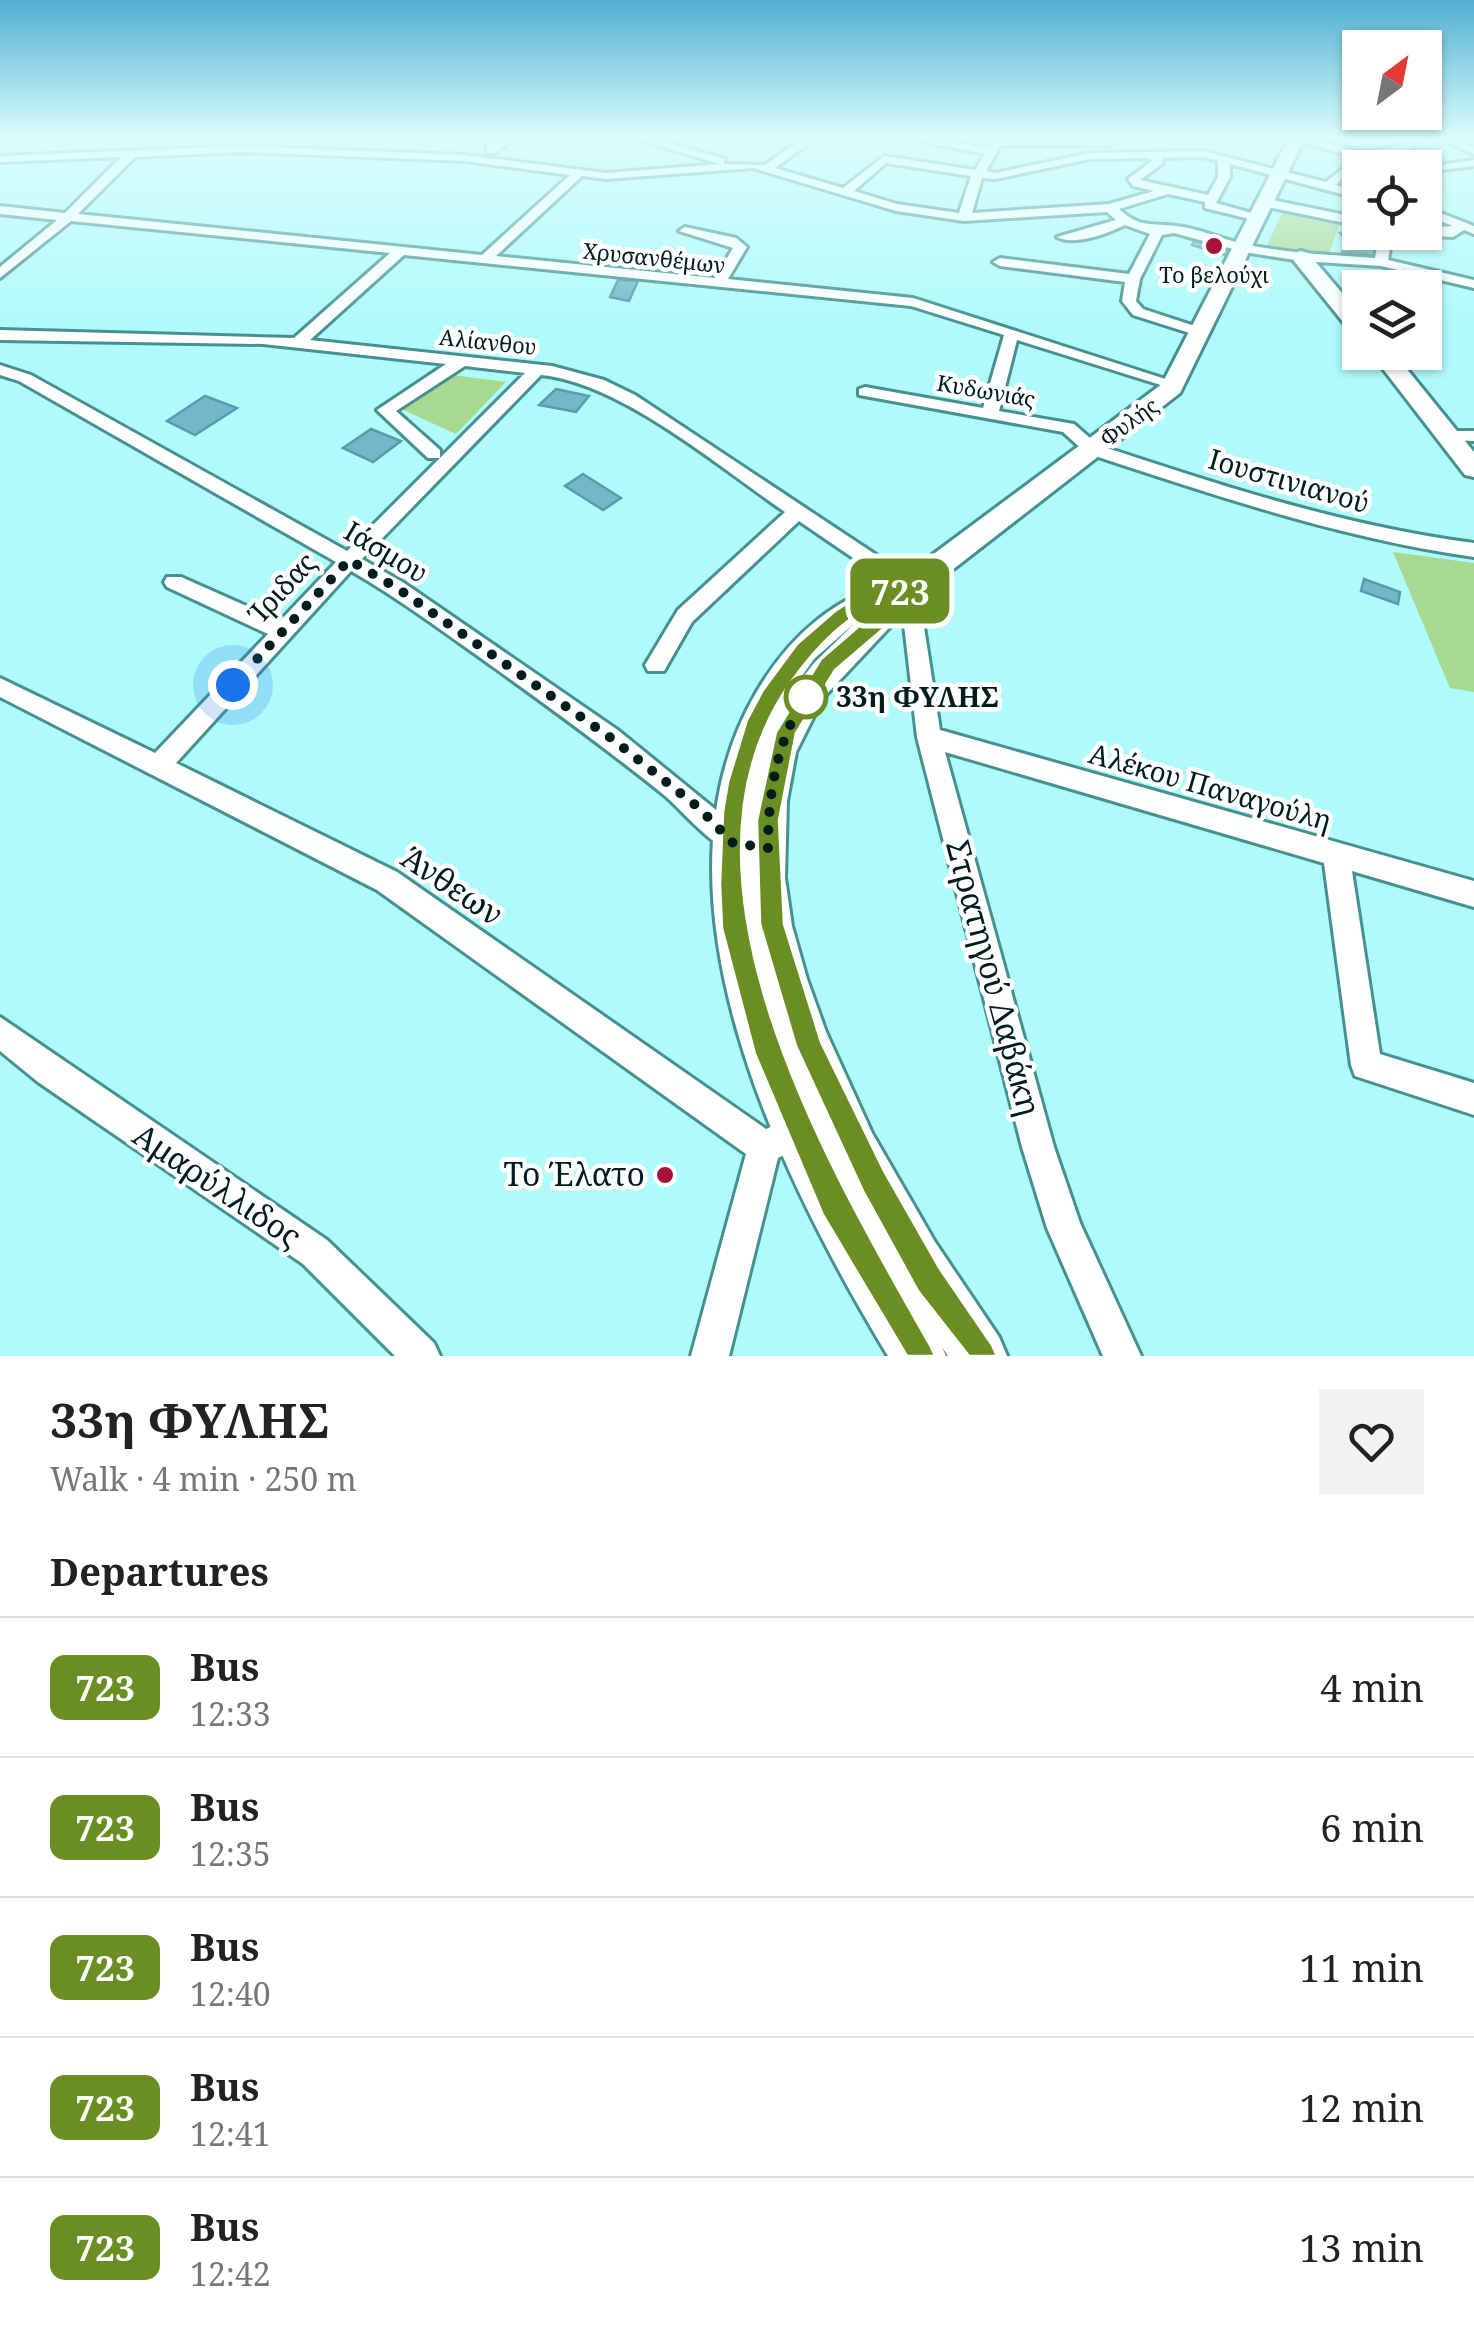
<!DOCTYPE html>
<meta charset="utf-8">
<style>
:root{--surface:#fff;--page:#f2f2f2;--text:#222;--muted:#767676;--line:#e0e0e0}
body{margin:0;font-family:"Noto Serif",serif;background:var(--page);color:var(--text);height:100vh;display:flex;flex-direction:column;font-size:38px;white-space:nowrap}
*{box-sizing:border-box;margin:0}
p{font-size:32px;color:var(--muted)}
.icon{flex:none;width:55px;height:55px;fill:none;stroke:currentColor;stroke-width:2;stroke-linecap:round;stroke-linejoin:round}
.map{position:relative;height:1356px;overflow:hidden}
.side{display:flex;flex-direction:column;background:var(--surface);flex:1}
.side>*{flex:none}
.badge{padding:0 20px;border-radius:15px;font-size:35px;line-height:65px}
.needle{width:65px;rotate:32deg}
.fabs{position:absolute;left:1342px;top:30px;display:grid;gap:20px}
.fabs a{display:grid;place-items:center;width:100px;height:100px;border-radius:0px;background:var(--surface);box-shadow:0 2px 8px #0004;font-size:50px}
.you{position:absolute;width:50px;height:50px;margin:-25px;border:8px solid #fff;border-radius:50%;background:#1a73e8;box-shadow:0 0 0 15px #1a73e833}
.map>.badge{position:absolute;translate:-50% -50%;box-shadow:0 0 0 5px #fff}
h2{padding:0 50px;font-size:38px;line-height:90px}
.round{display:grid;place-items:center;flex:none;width:105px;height:105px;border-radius:0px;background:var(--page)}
.overview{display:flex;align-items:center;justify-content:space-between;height:170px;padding:0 50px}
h1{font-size:48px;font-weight:700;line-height:75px}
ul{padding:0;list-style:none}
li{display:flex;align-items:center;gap:30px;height:140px;padding:0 50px;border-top:2px solid var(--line)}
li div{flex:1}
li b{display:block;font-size:38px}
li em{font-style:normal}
li .badge{min-width:110px;font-weight:700;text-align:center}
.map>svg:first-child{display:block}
.green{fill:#a8d990}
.building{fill:#73b7c9;stroke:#579bac;stroke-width:2.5}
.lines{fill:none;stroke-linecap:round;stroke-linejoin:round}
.street-casing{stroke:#469090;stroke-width:6}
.secondary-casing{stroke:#469090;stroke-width:6}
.street{fill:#fff;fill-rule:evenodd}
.secondary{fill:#fff;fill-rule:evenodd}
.line{fill:#6b8e23;stroke:#fff;stroke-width:2.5}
.walk{stroke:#001d1d;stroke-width:10;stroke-dasharray:0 18}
.poi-dot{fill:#a91238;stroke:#fff;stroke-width:4}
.stop-dot{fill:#fff;stroke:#6b8e23;stroke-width:5}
.labels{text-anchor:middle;stroke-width:9;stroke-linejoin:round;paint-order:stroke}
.far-street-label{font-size:22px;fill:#001d1d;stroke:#fff}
.far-poi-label{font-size:22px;fill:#001d1d;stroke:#fff}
.street-label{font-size:28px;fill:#001d1d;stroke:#fff}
.stop-label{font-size:28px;font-weight:bold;fill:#001d1d;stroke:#fff;text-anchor:start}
.near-street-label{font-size:32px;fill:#001d1d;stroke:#fff}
.near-poi-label{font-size:32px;fill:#001d1d;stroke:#fff;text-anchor:end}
</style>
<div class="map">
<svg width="1474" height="1356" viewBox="0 0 1474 1356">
<rect width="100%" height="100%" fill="#affafa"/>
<path class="green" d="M 1284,209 L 1340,221 L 1330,252 L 1266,247 Z
M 452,375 L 506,382 L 456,434 L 399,408 Z
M 1393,552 L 1474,563 L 1474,692 L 1450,688 Z"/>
<path class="building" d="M 1349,231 L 1382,237 L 1378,256 L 1342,252 L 1346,240 L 1340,233 Z
M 1197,237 L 1237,247 L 1231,257 L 1192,245 Z
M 618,280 L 638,281 L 629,301 L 610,297 Z
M 556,389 L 589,396 L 576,412 L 539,405 Z
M 205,396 L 237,408 L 195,435 L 167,421 Z
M 371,429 L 401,441 L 373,462 L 343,448 Z
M 583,474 L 621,498 L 603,510 L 565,486 Z
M 1364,579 L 1400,592 L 1398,604 L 1361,591 Z"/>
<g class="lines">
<g class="street-casing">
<path id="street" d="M 501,138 L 515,138 L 495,153 L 487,153 L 486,146 Z
M 633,138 L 651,138 L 725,159 L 723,164 L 765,165 L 803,138 L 816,138 L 775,168 L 843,188 L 884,156 L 975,170 L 985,154 L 905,138 L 930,138 L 988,148 L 994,138 L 1110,139 L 1115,142 L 1110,145 L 1001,145 L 986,171 L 995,173 L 1090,153 L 1203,151 L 1326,182 L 1357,157 L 1283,138 L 1304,138 L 1366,152 L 1402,145 L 1405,138 L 1415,138 L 1411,150 C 1379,154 1358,161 1336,185 L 1360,191 L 1360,199 L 1230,164 L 1230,177 L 1216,203 L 1262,216 L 1262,222 L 1205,208 L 1205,202 L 1168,194 L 1119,209 C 1139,228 1152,223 1176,226 C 1198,228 1221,239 1243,244 C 1287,253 1331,255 1375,258 L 1380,232 L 1393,232 L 1388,260 L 1474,280 L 1474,288 L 1381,266 L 1301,261 L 1244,252 L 1174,233 L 1162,235 L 1140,279 L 1136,301 L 1143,309 L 1204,329 L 1204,335 L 1199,336 L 1133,315 L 1122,301 L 1125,282 L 1000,266 L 993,262 L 1000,258 L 1129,274 L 1150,234 L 1125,225 C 1106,234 1075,246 1057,237 L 1116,220 L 1107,212 L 964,221 L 896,211 L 753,168 L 606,179 L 582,176 L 496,256 L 715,278 L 733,248 L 679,231 L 685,227 L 736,238 L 747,247 L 728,279 L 913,298 L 1181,384 L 1167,387 L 1017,340 L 999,411 L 1074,424 L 1098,445 C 1222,486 1344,526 1474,543 L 1474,557 C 1340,538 1214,495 1086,453 L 1063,432 L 859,395 L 859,389 L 865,387 L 983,408 L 1004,335 L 911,306 L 404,255 L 310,340 L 552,366 L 604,380 L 635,395 L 917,582 L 940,730 L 1474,881 L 1474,907 L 1352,871 L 1380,1054 L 1474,1083 L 1474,1115 L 1355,1076 L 1351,1065 L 1324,863 L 945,752 L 1054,1147 L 1080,1223 L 1141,1356 L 1103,1356 L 1047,1228 L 1022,1147 L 917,737 L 900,590 L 799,521 L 692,622 L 664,671 L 648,671 L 645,665 L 678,610 L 785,512 C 718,466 621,383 541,375 L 362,559 L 404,583 L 619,731 L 748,836 L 752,844 L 748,852 C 723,862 685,812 664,795 C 606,748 546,705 485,661 C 441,630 398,598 351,571 L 176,763 L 397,872 L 766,1129 L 805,1112 L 816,1117 L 821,1128 L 816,1139 L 778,1158 L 729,1356 L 691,1356 L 746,1154 L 377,890 L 0,697 L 0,678 L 155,753 L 268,634 L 167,587 L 164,582 L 167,577 L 181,577 L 280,621 L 336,562 L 19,381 L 0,375 L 0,365 L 31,375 L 347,551 L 440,458 L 428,458 L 377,410 L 446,364 L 263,344 L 0,340 L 0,330 L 294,338 L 390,253 L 71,221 L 0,278 L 0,267 L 57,220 L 0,214 L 0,206 L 65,213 L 121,157 L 0,162 L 0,156 L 241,146 L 465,155 L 606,173 L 720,164 ZM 241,152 L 465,161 L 570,175 L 482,255 L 78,214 L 135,157 ZM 1203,157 L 1218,161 L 1218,177 L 1208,195 L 1140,180 L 1163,163 L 1162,158 ZM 1150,158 L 1152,161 L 1128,179 L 1133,186 L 1154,191 L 1109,204 L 972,213 L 982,178 L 995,179 L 1090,159 ZM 886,163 L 971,176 L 959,213 L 897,204 L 854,191 ZM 465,366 L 525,373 L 440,458 L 440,450 L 396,411 Z
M 1438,138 L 1453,138 L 1474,147 L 1474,154 Z
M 1474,160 L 1474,166 L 1425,172 L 1425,168 L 1420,168 Z
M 1267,199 L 1360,218 L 1360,226 L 1263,206 L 1261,203 Z
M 1425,207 L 1474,226 L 1474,234 L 1464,230 L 1453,237 L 1417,235 L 1425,232 L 1425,228 L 1453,226 L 1425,215 Z
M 1451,431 L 1474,431 L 1474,441 L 1445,440 L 1445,432 Z
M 0,1017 L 327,1240 L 434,1343 L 440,1356 L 395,1356 L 303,1264 L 38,1082 L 0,1051 Z"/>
</g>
<g class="secondary-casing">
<path id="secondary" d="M 1289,138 L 1305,138 L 1180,393 L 920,595 L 823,698 L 796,752 L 787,801 L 785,878 L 792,926 L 807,979 L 826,1032 L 872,1133 L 935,1242 L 999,1337 L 1007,1356 L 948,1356 L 942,1347 L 946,1356 L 888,1356 C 781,1179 639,895 756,693 C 790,635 834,597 900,579 L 1162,384 ZM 856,622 L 815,662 L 790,693 L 814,659 Z
M 1301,251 L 1308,253 L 1360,314 L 1360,334 L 1352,333 L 1294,261 L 1294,253 Z
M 1370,352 L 1393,352 L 1474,452 L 1474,477 L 1465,475 Z"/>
</g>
<use href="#street" class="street"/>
<use href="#secondary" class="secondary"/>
</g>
<linearGradient id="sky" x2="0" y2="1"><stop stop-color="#50b0d0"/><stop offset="0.42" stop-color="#dbfdfd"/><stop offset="1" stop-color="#dbfdfd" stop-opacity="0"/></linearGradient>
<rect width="1474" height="328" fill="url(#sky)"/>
<path class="line" d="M 910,581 L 916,583 L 916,592 L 890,623 L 835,670 L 796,733 L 779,820 L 784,924 L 821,1042 L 884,1171 L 940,1269 L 992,1345 L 997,1356 L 969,1356 L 918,1291 L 863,1191 L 796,1046 L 760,924 L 757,820 L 776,732 L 821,659 L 888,601 C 847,613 816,647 791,682 C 654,875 831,1171 930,1345 L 935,1356 L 907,1356 L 823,1215 L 755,1054 L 722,928 L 720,884 L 723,812 L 728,782 L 747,720 L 763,690 L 797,644 L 835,611 L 857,597 Z"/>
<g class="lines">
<path class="walk" d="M 233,685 L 349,560 L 397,588 L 611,738 L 699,808 L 733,843 L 768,848 C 768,797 776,740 806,697"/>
</g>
<g class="poi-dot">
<circle cx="1214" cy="246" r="10"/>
<circle cx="665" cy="1175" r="10"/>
</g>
<circle class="stop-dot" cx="806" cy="697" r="20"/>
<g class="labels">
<g class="far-street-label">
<text transform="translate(654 258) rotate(6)" y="8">Χρυσανθέμων</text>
<text transform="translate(488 342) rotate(6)" y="8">Αλίανθου</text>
<text transform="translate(986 391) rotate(10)" y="8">Κυδωνιάς</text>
<text transform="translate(1129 422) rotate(-36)" y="8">Φυλής</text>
</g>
<g class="far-poi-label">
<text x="1214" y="283">Το βελούχι</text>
</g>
<g class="street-label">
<text transform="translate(1289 481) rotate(16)" y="10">Ιουστινιανού</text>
<text transform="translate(386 552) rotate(31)" y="10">Ιάσμου</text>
<text transform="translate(282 588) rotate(-47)" y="10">Ίριδας</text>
<text transform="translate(1210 787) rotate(16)" y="10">Αλέκου Παναγούλη</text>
</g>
<g class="stop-label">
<text x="836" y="707">33η ΦΥΛΗΣ</text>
</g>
<g class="near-street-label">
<text transform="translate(452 886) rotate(34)" y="11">Άνθεων</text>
<text transform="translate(993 978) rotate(75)" y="11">Στρατηγού Δαβάκη</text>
<text transform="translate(217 1186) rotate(34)" y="11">Αμαρύλλιδος</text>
</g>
<g class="near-poi-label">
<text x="645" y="1186">Το Έλατο</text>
</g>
</g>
</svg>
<div class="fabs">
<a><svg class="needle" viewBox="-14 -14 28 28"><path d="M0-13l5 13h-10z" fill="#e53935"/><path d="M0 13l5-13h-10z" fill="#767676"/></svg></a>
<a><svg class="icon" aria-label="locate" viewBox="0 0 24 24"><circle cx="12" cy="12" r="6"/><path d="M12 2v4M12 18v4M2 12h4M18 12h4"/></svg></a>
<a><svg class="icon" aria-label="layers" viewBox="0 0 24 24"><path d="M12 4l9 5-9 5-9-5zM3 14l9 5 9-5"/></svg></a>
</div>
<div class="you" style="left:233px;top:685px"></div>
<b class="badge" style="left:900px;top:591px;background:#6b8e23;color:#fff">723</b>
</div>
<section class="side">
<div class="overview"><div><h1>33η ΦΥΛΗΣ</h1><p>Walk · 4 min · 250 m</p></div><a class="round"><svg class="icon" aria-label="heart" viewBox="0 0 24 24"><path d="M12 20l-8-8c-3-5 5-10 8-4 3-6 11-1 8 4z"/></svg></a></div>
<h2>Departures</h2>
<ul>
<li><span class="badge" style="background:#6b8e23;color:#fff">723</span><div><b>Bus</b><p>12:33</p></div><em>4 min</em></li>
<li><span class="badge" style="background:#6b8e23;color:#fff">723</span><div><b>Bus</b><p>12:35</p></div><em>6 min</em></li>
<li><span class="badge" style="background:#6b8e23;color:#fff">723</span><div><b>Bus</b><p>12:40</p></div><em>11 min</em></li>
<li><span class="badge" style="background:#6b8e23;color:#fff">723</span><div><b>Bus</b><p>12:41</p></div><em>12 min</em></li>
<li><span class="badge" style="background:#6b8e23;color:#fff">723</span><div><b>Bus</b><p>12:42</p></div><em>13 min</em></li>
</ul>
</section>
